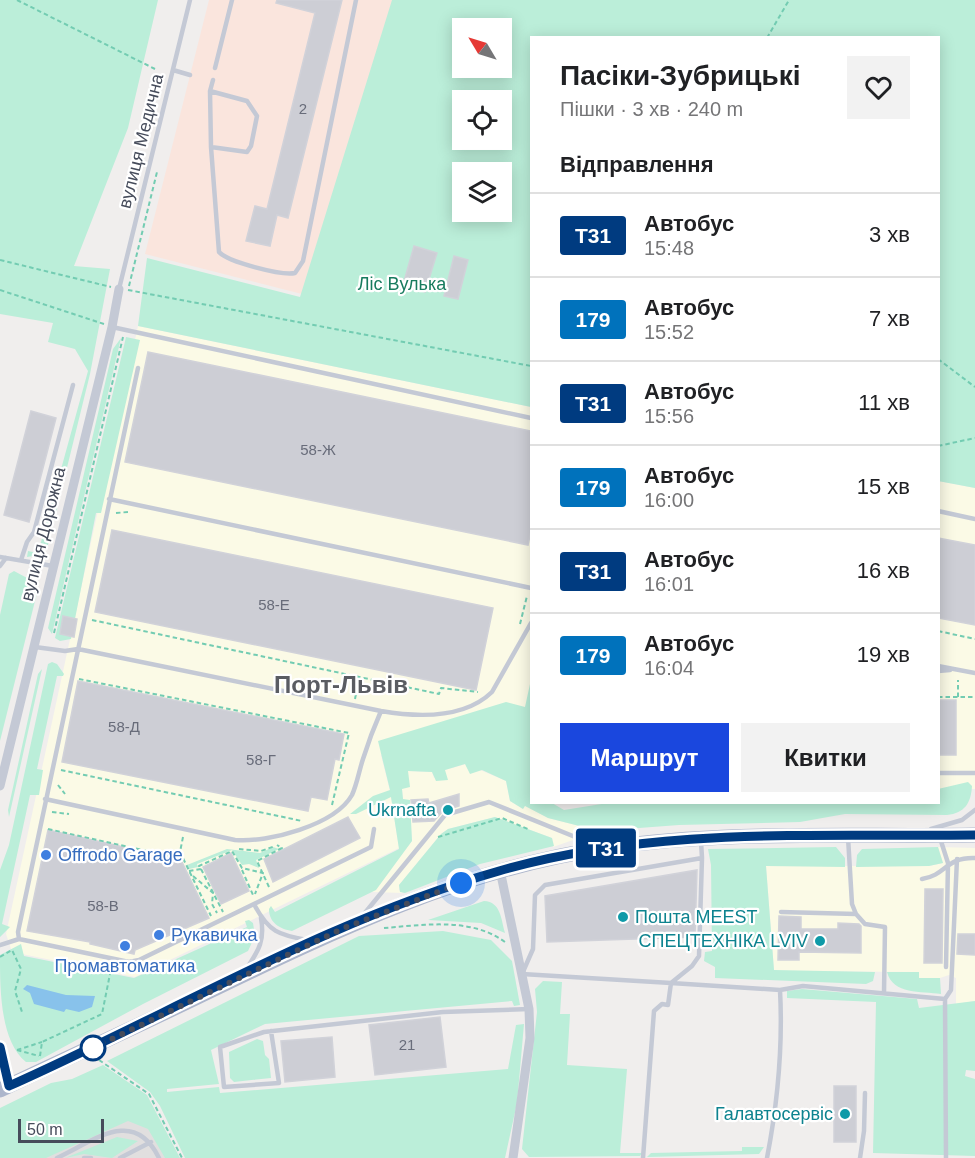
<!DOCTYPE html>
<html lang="uk">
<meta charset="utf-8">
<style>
:root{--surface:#fff;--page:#f2f2f2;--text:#202124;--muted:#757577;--line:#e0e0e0;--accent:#1a47de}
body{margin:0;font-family:Helvetica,sans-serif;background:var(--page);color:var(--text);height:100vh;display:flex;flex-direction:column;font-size:22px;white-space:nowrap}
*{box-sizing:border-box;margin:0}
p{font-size:20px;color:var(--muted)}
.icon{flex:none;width:33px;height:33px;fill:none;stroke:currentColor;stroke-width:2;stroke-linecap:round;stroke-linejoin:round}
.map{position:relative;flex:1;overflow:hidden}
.drawer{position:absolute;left:530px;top:36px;width:410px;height:768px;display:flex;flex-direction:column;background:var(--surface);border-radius:0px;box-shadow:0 3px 15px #0003}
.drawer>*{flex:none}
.badge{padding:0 12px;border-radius:4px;font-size:21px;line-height:39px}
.needle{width:39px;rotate:308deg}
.controls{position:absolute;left:452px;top:18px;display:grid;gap:12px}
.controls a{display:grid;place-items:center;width:60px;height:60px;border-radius:0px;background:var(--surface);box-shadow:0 3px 15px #0003;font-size:30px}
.scale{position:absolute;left:18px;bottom:15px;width:86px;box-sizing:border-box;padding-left:6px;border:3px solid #464c5b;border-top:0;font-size:16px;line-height:21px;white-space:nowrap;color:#464c5b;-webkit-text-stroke:4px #fff;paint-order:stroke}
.you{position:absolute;width:30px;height:30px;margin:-15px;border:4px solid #fff;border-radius:50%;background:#1a73e8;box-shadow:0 0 0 9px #1a73e833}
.map>.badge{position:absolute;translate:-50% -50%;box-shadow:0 0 0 3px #fff}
h2{padding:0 30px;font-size:22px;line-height:54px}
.round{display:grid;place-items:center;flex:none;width:63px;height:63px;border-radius:0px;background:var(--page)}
.head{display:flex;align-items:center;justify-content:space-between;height:102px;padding:0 30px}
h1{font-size:28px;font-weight:700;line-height:45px}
.primary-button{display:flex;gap:12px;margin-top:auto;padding:12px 30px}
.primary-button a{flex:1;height:69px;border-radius:0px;background:var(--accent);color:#fff;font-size:24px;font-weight:700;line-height:69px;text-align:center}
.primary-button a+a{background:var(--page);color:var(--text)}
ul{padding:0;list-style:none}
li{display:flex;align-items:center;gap:18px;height:84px;padding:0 30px;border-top:2px solid var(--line)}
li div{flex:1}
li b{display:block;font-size:22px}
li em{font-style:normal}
li .badge{min-width:66px;font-weight:700;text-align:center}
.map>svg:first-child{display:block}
.commercial{fill:#fbfae6}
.education{fill:#e1dfdf}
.medical{fill:#fae5dd;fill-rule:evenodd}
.green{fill:#bbeed9;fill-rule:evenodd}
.water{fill:#88c2eb}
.building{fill:#cdced5;stroke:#d1d2d9;stroke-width:1.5}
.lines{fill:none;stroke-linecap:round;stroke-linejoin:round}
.path{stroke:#73ccb2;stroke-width:2;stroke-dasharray:4.5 3;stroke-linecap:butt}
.lane{stroke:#c4c9d5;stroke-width:4.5}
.street{stroke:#c4c9d5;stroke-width:9}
.primary{stroke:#adb6cc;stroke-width:15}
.line-casing{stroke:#fff;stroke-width:14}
.line{stroke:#003b80;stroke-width:9}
.walk{stroke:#464c5b;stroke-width:6;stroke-dasharray:0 10.8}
.culture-dot{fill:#0f9aa8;stroke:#fff;stroke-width:2}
.shop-dot{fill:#3f7fe0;stroke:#fff;stroke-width:2}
.stop-dot{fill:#fff;stroke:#003b80;stroke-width:3}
.labels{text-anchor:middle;stroke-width:4.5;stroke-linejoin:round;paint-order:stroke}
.number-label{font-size:15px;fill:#686c7a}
.street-label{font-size:18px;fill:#464c5b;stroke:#fff}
.park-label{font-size:18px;fill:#177b5e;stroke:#fff}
.culture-label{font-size:18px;fill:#0d838f;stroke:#fff;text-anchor:end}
.shop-label{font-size:18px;fill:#366cbe;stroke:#fff;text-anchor:start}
.district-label{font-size:24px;font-weight:bold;fill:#5a5c62;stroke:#fff}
</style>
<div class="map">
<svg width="975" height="1158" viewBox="0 0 975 1158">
<rect width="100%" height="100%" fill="#f0eeed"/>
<path class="commercial" d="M 138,326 L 531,407 L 531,697 L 525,707 L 381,755 L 390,791 L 399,848 L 135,977 L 12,952 L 6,934 Z
M 938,481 L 975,488 L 975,789 L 938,789 Z
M 466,764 L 506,781 L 510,801 L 523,809 L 524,805 L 548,818 L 599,831 L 553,847 L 552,838 L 495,817 L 448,829 L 441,834 L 399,885 L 399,890 L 403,893 L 371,892 L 412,841 L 409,800 L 403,800 L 402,789 L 408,771 L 432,772 L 434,778 L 445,770 Z
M 938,847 L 975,848 L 975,1001 L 956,1004 L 956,978 L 949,975 L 937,979 L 918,978 L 918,972 L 774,971 L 766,866 L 929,866 L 943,863 Z"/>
<path class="education" d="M 145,1103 L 172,1158 L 29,1158 Z"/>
<path class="medical" d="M 209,0 L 574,0 L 531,38 L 482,340 L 145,254 ZM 462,28 L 501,28 L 501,68 L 462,68 ZM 462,100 L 501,100 L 501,140 L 462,140 ZM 462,172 L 501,172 L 501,212 L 462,212 Z"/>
<path class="green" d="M 0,0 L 158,0 L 128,128 L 74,266 L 110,269 L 90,374 L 47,549 L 39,555 L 27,557 L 28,551 L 38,553 L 88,371 L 75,349 L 48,342 L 53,323 L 0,314 Z
M 392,0 L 975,0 L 975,488 L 938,481 L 938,38 L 531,38 L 531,407 L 138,326 L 147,258 L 300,297 ZM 462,28 L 501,28 L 501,68 L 462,68 ZM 462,100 L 501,100 L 501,140 L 462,140 ZM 462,172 L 501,172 L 501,212 L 462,212 Z
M 126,337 L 140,340 L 101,513 L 96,513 L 71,639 L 60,641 L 55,638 Z
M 121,338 L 52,634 L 48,628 L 113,349 Z
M 14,571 L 29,579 L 37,593 L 0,741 L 0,615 L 9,574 Z
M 52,662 L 57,664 L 64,674 L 63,676 L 57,676 L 37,769 L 43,770 L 39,795 L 30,795 L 2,924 L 10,927 L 0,937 L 0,870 L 9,845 L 48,664 Z
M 42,669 L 9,817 L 8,810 L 38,674 Z
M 530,684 L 531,802 L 552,803 L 564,810 L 614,802 L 938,802 L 938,789 L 968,782 L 972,786 C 971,803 965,813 947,815 L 845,814 L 800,822 L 679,825 L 599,831 L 548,818 L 525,806 L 523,809 L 510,801 L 506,781 L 482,770 L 470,774 L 465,764 L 445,770 L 448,780 L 436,781 L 432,772 L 408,771 L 410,787 L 402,789 L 403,799 L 410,800 L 412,841 L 376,890 L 292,931 C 280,929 269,923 269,909 L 271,906 L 275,912 L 399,849 L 391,797 L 356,814 L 350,814 L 373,796 L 390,790 L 378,741 L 506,702 L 525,707 Z
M 495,817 L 552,838 L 554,846 L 480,864 L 405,893 L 400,892 L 399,885 L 441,834 L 448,829 Z
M 273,847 L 279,849 L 256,860 L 259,868 L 249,864 L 242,865 L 232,850 L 197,864 L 198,867 L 189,869 L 187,865 L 227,849 L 260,853 Z
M 836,847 L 845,858 L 845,867 L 766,866 L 774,970 L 875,972 L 873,981 L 866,984 L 715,978 L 715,967 L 704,961 L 705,952 L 712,951 L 711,865 L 708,849 Z
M 938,847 L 943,863 L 929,866 L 856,867 L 857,855 L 862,849 Z
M 484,901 C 501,902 501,919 505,933 L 481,923 L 428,920 Z
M 249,920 L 253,923 L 255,936 L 248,951 L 143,1004 L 36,1062 L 26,1062 C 0,1041 0,989 0,955 L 21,944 L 24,956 L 134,978 L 247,927 L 245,921 Z
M 443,931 L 491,940 L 512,961 L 520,1005 L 514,1006 L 512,1001 L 265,1024 L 211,1050 L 219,1084 L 167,1089 L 167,1092 L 219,1087 L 220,1093 L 508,1069 L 516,1025 L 524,1024 L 517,1103 L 505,1158 L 185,1158 L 160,1106 L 150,1092 L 107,1061 L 359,936 Z
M 887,972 L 919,972 L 919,978 L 940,978 L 941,994 C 921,991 893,995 887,972 Z
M 543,981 L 562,982 L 560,1014 L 570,1014 L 567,1065 L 627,1069 L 620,1153 L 642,1153 L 640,1156 L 529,1157 L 522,1149 L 537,1012 L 535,989 Z
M 802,989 L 917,999 L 919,1008 L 975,1001 L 975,1071 L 966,1070 L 965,1076 L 975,1079 L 975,1156 L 873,1153 L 876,1002 L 787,998 L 787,991 Z
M 257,1039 L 263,1041 L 265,1055 L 269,1059 L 271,1078 L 234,1082 L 230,1078 L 229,1052 Z
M 103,1065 L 147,1095 L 180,1158 L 165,1158 L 148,1129 L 128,1121 L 46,1158 L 0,1158 L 0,1108 L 51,1083 L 72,1079 Z
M 117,1137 L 138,1141 L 112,1158 L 84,1154 L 65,1158 Z
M 742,1147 L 764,1147 L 759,1154 L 647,1157 L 651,1153 L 742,1151 Z"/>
<path class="water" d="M 27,985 L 66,995 L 95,996 L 92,1007 L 79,1012 L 66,1009 L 64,1012 L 34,1004 L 30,993 L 23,989 Z"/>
<path class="building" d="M 277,0 L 342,0 L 288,218 L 277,215 L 270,246 L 246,241 L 255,206 L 267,209 L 315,13 L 276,3 Z
M 414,246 L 437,253 L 425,292 L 403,285 Z
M 454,256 L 468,260 L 458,299 L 444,296 Z
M 148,352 L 531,431 L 531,531 L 528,545 L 125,462 Z
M 31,411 L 56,418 L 29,522 L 4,515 Z
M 112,530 L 493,608 L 476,690 L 95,612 Z
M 938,538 L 975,545 L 975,625 L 938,618 Z
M 63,616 L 77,619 L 74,637 L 60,634 Z
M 78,681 L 344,734 L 339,760 L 335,759 L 327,800 L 311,797 L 308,811 L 62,762 Z
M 938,700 L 956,700 L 956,755 L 938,755 Z
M 459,794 L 459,806 L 443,811 L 434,821 L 413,822 L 411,800 L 428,799 L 429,803 Z
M 348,817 L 360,838 L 273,882 L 264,859 Z
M 48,830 L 181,860 L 209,918 L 135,950 L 134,954 L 90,944 L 90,942 L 27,931 Z
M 231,853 L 249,891 L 221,904 L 203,867 Z
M 697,870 L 695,937 L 547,942 L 545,896 Z
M 925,889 L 943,889 L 942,963 L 924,963 Z
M 779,916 L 801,917 L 801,929 L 838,929 L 838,923 L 859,924 L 861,926 L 861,953 L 799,952 L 799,960 L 778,960 Z
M 958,934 L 975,934 L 975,955 L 957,954 Z
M 440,1017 L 446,1067 L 375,1075 L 369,1025 Z
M 332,1037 L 335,1077 L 285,1082 L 281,1041 Z
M 834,1086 L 856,1086 L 856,1142 L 834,1142 Z"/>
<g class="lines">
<path class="path" d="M 17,0 L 155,69
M 767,38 L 789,0
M 0,260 L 111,287
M 129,286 L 157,172
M 0,290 L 104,324
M 128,290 L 531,366
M 938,359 L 975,387
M 938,446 L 975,438
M 116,513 L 128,512
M 92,620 L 439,694 L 441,688 L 478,692
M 520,624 L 527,596
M 938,631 L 975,639
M 54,633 L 123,337
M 79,679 L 349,733 L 332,805
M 938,697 L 975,697
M 958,697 L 958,680
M 355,699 L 359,678
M 61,770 L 302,821
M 58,785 L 65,794
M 52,812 L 69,814
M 48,829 L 183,859
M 183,837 L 180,852 L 211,916
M 438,837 L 502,818 L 530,830
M 239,849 L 261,851 L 275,846
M 201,869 L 223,912
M 242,870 L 253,895
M 189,871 L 201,869 L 199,866 L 232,851 L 242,868 L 263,873 L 255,894
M 193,876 L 213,893 L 212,904 L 217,913
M 269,887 L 257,861 L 282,848 L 277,845
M 384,928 C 424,925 471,917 505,942
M 0,957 L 12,950 L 21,969 L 15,991 L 22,1012
M 17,1050 L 39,1056
M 17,1050 L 42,1042
M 40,1056 L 42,1042 L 102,1014 L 110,974
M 99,1060 L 149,1094 L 182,1158"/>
<path class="lane" d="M 215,68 L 232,0
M 173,70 L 190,75
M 213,80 L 210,91 L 211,147 L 219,252 C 228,262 282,276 295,273 L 303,261 L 356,0
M 210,91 L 247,101 L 257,116 L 251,146 L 247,152 L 211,147
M 119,289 L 190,0
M 112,327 L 531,418
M 109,499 L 531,588
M 938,511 L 975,519
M 0,557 L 53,566
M 21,560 L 27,542 L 34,532 L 73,385
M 0,566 L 6,558
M 35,647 L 65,651 L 78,649 L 381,711 C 416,717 464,719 492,692 L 531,623
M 938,666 L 975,673
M 938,671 L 950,670
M 938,773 L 975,773
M 45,799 L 235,840 C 268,843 335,825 352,795 C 357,784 359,771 363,759 C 368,743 374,727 381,711
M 931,829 L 962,820 L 975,810
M 940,838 L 948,863 L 946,967
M 701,841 L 702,858 L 545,885 L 535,895 L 533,949 L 522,974 L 671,983 L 692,966 L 699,956 L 702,858
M 922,879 C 947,875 945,857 975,858
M 255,906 C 269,932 279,935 307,940
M 781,912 L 856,914 L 852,904 L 848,837
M 364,914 L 445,815 L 489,802 L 595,845
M 856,914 L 865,924 L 885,927 L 884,993
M 19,939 L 129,962 L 139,960 L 371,847 L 374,829
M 0,945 L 19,939 L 18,932 L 138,368
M 247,968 C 259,950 265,940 261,918
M 945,999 L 946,1158
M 271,1031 L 279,1083 L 224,1087 L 220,1047 L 264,1032 L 443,1012 L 529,1009
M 57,1158 C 95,1140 134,1107 159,1158
M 84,1158 L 91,1158
M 120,1158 L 151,1142
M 643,1158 L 654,1011 L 662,1004 L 668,1005 L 671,983 L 780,990 L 803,986 L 945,999 L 951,990 L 957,859
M 767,1158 C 778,1101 783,1047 780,990
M 860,1158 L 864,1131 L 865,1093"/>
<path class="street" d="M 0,786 L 112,327 L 119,289
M 500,870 L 529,1009 L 530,1038 L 513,1158
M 0,1047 L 9,1086"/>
<path class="primary" d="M 0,1090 C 69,1057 140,1025 210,991 C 336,930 464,869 605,848 C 728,830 851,837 975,835"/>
</g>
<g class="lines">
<g class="line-casing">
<path id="line" d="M 0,1047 L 9,1086 C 171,1014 327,920 499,871 C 654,826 816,837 975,835"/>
</g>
<use href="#line" class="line"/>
<path class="walk" d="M 93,1048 L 344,928 L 461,883"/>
</g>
<g class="culture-dot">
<circle cx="448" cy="810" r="6"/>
<circle cx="623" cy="917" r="6"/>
<circle cx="820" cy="941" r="6"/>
<circle cx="845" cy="1114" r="6"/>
</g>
<g class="shop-dot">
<circle cx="46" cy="855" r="6"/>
<circle cx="159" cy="935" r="6"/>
<circle cx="125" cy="946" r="6"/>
</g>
<circle class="stop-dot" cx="93" cy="1048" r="12"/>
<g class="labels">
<g class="number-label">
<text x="303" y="114">2</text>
<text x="318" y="455">58-Ж</text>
<text x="274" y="610">58-Е</text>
<text x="124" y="732">58-Д</text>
<text x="261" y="765">58-Г</text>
<text x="103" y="911">58-В</text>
<text x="407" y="1050">21</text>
</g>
<g class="street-label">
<text transform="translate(141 141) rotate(-76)" y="6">вулиця Медична</text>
<text transform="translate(43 534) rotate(-76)" y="6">вулиця Дорожна</text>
</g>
<g class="park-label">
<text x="402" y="290">Ліс Вулька</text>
</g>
<g class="culture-label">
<text x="436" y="816">Ukrnafta</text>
<text x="635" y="923" text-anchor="start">Пошта MEEST</text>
<text x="808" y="947">СПЕЦТЕХНІКА LVIV</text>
<text x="833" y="1120">Галавтосервіс</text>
</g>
<g class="shop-label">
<text x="58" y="861">Offrodo Garage</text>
<text x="171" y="941">Рукавичка</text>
<text x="125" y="972" text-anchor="middle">Промавтоматика</text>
</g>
<g class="district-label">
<text x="341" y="693">Порт-Львів</text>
</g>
</g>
</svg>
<div class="controls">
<a><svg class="needle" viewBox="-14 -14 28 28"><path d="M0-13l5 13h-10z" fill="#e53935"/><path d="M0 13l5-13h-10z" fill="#757577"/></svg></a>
<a><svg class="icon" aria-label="locate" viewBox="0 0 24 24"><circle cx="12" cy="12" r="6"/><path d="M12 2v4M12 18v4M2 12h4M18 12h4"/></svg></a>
<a><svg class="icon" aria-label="layers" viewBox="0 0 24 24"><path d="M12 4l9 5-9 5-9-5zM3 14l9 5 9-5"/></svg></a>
</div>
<div class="scale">50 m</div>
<div class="you" style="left:461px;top:883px"></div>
<b class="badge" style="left:606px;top:848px;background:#003b80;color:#fff">Т31</b>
<section class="drawer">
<div class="head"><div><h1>Пасіки-Зубрицькі</h1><p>Пішки · 3 хв · 240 m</p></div><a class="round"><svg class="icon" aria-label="heart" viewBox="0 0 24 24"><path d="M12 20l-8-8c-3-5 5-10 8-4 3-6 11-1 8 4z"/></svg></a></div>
<h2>Відправлення</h2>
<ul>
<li><span class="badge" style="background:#003b80;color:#fff">Т31</span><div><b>Автобус</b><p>15:48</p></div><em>3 хв</em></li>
<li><span class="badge" style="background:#0072bc;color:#fff">179</span><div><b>Автобус</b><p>15:52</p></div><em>7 хв</em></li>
<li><span class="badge" style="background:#003b80;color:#fff">Т31</span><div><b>Автобус</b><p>15:56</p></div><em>11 хв</em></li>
<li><span class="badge" style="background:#0072bc;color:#fff">179</span><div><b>Автобус</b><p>16:00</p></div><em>15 хв</em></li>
<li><span class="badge" style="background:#003b80;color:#fff">Т31</span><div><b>Автобус</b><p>16:01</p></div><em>16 хв</em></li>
<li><span class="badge" style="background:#0072bc;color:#fff">179</span><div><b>Автобус</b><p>16:04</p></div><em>19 хв</em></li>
</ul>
<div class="primary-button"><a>Маршрут</a><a>Квитки</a></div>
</section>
</div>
